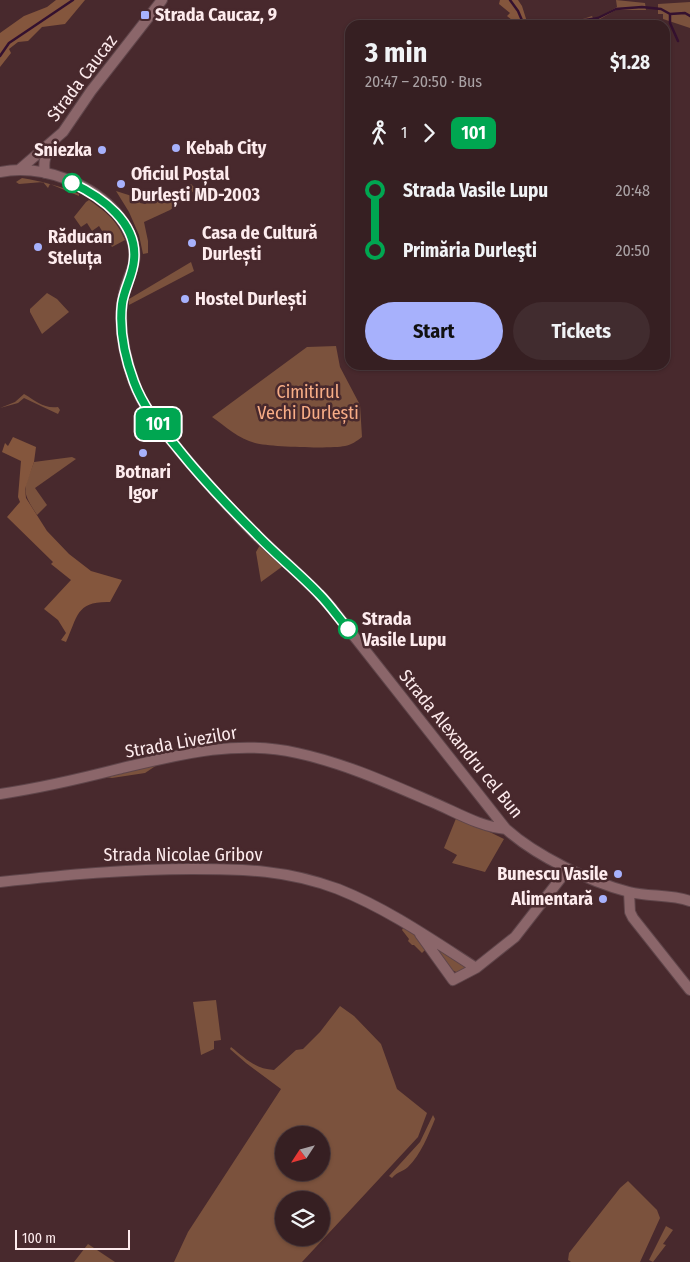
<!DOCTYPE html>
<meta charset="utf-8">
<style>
:root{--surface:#361f22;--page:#412c2f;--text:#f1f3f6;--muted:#aaa2a5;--line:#503d40;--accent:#a7b1fc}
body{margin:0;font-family:"Fira Sans Condensed",sans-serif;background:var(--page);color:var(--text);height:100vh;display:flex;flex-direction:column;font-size:19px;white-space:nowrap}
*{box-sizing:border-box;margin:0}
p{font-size:16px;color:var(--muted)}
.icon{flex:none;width:28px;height:28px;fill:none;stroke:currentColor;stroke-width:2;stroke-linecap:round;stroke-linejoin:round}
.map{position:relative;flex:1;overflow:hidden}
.drawer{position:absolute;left:345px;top:20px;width:325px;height:350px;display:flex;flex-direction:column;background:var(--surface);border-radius:15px;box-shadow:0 1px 4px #0004,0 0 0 1px var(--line)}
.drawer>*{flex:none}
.badge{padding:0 10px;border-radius:8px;font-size:18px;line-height:32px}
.needle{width:32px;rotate:234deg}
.tools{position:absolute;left:275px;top:1126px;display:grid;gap:10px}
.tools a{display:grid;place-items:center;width:55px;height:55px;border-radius:50%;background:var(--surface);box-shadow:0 1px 4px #0004,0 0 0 1px var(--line);font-size:25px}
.scale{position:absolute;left:15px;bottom:12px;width:115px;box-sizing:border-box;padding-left:5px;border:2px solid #fdebed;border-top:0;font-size:14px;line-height:18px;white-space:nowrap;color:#fdebed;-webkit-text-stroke:4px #48292d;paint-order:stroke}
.map>.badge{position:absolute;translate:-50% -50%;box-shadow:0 0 0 2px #fff}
.legs{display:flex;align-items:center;gap:8px;height:55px;padding:0 20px;font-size:16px}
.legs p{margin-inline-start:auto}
.head{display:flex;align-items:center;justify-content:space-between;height:85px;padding:0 20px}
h1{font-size:28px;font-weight:700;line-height:38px}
.cta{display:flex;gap:10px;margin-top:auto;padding:10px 20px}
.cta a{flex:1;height:58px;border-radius:30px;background:var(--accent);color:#111;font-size:20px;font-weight:700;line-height:58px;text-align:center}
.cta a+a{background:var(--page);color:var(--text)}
ul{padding:0 20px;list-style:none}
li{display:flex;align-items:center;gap:18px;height:60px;font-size:19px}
li i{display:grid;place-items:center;width:8px;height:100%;margin:0 6px;background:currentColor}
li i::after{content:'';width:12px;height:12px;margin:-6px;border:4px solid;border-radius:50%;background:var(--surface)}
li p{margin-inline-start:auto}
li:first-child i{background:linear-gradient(#0000 50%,currentColor 0)}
li:last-child i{background:linear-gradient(currentColor 50%,#0000 0)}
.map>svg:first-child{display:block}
.green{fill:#7b523d;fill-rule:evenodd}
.forest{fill:#84563d}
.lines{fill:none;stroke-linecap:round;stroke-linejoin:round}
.stream{stroke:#34112f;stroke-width:2.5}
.tertiary-casing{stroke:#5f454a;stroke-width:12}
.tertiary{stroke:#8b666a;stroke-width:10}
.line-1-casing{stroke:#fff;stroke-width:11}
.line-1{stroke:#00a651;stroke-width:8}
.poi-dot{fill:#a7b1fc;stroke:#48292d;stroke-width:2}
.stop-1-dot{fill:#fff;stroke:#00a651;stroke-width:2.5}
.labels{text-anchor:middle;stroke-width:5;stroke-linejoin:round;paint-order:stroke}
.poi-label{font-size:18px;font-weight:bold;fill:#fdebed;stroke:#48292d;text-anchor:start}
.street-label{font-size:18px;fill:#fdebed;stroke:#48292d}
.park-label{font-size:18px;fill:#f8ad87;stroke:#48292d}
.stop-label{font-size:18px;font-weight:bold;fill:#fdebed;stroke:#48292d;text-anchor:start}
</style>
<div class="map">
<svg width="690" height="1262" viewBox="0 0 690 1262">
<rect width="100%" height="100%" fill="#48292d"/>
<path class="green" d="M 616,0 L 645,3 L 646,10 L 616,10 L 600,19 L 586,21 L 573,25 L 565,25 L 592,16 L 593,18 L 599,17 L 617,7 Z
M 690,2 L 690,28 L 663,19 L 663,14 L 658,14 L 658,4 Z
M 22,178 C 41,181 60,186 79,194 L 79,196 L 50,184 L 48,188 L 43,182 L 19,184 L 16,182 Z
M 191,184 L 196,189 L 170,210 L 144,222 L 148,241 L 148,253 L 143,254 L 139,235 L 129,212 L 116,191 L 138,198 L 140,203 L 145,204 Z
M 89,200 C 107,213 116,219 125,240 L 112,247 L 99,226 L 92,231 L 87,223 L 81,227 L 74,217 L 86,202 Z
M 191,262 L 194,271 L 129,305 L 129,299 Z
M 47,293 L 57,299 L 69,312 L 42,334 L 30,312 L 30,309 Z
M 336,346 L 340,367 L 360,405 L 362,437 C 357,441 351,445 345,446 C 330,449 270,447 255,443 C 239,439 225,426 212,417 L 307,347 Z
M 24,394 C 36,401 44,409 58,407 L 60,410 L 58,414 L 24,398 L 18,403 L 0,408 L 15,402 Z
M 72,457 L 76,459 L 35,488 L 47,505 L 37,515 C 20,489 24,490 34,462 Z
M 260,545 L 283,566 L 261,582 L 256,552 Z
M 163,761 L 145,773 L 112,778 L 105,777 Z
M 457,816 L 504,839 L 485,872 L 452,863 L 457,855 L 444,848 Z
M 404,926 L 418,937 L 426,949 L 422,953 L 414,945 L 412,945 L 408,941 L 409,939 L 402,930 Z
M 430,943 L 467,967 L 463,972 L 456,972 L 452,970 Z
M 216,1000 L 221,1040 L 214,1041 L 214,1049 L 201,1055 L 193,1002 Z
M 340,1006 L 354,1016 L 381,1044 L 397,1089 L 427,1113 L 418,1137 L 302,1262 L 174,1262 L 188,1232 L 281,1089 L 246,1063 L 230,1049 L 231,1047 C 245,1058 255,1069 274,1070 L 296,1050 L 303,1049 L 320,1032 ZM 284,1135 L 321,1135 L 321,1172 L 284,1172 ZM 284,1200 L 321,1200 L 321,1238 L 284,1238 Z
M 433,1115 L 435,1119 C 428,1136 421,1154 408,1167 C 403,1172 398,1171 392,1178 L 389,1176 L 420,1142 Z
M 628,1181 L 657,1210 L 660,1218 L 640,1262 L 571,1262 L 568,1260 L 569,1253 L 620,1188 Z
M 666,1226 L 673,1230 L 663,1244 L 666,1245 L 653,1262 L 649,1260 Z
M 88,1244 L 115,1262 L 74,1262 Z"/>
<path class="forest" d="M 56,0 L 85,0 L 65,24 L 42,27 L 28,41 L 18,42 L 9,49 L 11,53 L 0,67 L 0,33 L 24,16 L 47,7 Z
M 500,0 L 518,0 L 522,6 L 528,25 L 518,25 L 507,16 L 510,13 L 499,4 Z
M 13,437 L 36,447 L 34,462 L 25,489 L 26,498 L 47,531 L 69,554 L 91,571 L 122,580 L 110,602 C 76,601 78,616 66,642 L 61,640 L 66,633 L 58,620 L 44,609 L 71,580 L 51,564 L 53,562 L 7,517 L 20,502 L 18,497 L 21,461 L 2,452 L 5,443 L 8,446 Z"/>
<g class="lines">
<path class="stream" d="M 510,0 L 518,11 L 524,25
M 670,14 L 670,23 L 678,41
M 569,25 L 585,20 L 598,18 L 616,9 L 642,7 L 661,9 L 670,14 L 685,13 L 690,16
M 0,56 L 9,43 L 73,0"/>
<g class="tertiary-casing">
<path id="tertiary" d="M 20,169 L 63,132 L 91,91 L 162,0
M 0,172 C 41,164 93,183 119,216 C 128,228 137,246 134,262 C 133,268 130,274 128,280 C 124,290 122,302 121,313 C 121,339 127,366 137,390 C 147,413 163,430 178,449 C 203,479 229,508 257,536 C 282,559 308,581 331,607 L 506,829 C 536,856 590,882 629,892 C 649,897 671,894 690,901
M 45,173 C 43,161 45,156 52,146
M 0,794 C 40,788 79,779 118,769 C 177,755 237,739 297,753 C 344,763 388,783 432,802 C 456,812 480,827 506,829
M 0,882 C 65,875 127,869 192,869 C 245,869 287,870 338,889 C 388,909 431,939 476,968
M 629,892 L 630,912 L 633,918 L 690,990
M 420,934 L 453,980 L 476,968 L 515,937 L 568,869"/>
</g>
<use href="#tertiary" class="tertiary"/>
</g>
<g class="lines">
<g class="line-1-casing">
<path id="line-1" d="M 72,183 C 102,197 138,223 134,260 C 133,275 124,289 122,304 C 119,330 125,358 134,382 C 144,409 161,428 179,450 C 203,480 229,507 256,534 C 276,555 299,573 319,594 C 329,604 338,617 348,629"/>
</g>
<use href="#line-1" class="line-1"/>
</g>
<g class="poi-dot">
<rect x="140" y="10" width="10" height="10" rx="2.5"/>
<circle cx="176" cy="148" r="5"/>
<circle cx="102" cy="150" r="5"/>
<circle cx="121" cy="184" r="5"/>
<circle cx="192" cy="243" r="5"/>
<circle cx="38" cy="247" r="5"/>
<circle cx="185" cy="299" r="5"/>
<circle cx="143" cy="453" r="5"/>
<circle cx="618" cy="874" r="5"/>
<circle cx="603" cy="899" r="5"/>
</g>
<g class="stop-1-dot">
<circle cx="72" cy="183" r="9"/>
<circle cx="348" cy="629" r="9"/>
</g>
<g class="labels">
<g class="poi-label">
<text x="155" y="21">Strada Caucaz, 9</text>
<text x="186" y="154">Kebab City</text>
<text x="92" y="156" text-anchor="end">Sniezka</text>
<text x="131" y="180">Oficiul Poștal<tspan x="131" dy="21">Durlești MD-2003</tspan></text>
<text x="202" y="239">Casa de Cultură<tspan x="202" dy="21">Durlești</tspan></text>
<text x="48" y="243">Răducan<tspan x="48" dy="21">Steluța</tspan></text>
<text x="195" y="305">Hostel Durlești</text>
<text x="143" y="478" text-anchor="middle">Botnari<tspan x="143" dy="21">Igor</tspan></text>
<text x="608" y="880" text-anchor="end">Bunescu Vasile</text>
<text x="593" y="905" text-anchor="end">Alimentară</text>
</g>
<g class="street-label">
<text transform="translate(82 78) rotate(-53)" y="6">Strada Caucaz</text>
<text transform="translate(181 742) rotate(-10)" y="6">Strada Livezilor</text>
<text transform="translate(461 744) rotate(51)" y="6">Strada Alexandru cel Bun</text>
<text x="183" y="861">Strada Nicolae Gribov</text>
</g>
<g class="park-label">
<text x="308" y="398">Cimitirul<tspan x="308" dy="21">Vechi Durlești</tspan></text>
</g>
<g class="stop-label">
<text x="362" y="625">Strada<tspan x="362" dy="21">Vasile Lupu</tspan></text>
</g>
</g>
</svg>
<div class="tools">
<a><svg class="needle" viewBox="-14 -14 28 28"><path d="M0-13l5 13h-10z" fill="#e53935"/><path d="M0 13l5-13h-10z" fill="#aaa2a5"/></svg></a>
<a><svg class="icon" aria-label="layers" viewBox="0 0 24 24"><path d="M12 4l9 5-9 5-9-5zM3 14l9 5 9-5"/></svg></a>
</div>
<div class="scale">100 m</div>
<b class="badge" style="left:158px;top:424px;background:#00a651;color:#fff">101</b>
<section class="drawer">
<div class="head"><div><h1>3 min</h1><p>20:47 – 20:50 · Bus</p></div><b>$1.28</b></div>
<div class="legs"><svg class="icon" aria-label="walk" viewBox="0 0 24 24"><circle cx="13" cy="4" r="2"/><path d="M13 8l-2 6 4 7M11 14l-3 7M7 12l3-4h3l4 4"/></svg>1<svg class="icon" aria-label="forward" viewBox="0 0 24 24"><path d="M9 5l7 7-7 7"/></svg><b class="badge" style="background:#00a651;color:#fff">101</b></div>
<ul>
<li><i style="color:#00a651"></i><b>Strada Vasile Lupu</b><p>20:48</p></li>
<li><i style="color:#00a651"></i><b>Primăria Durleşti</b><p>20:50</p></li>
</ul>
<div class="cta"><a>Start</a><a>Tickets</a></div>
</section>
</div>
